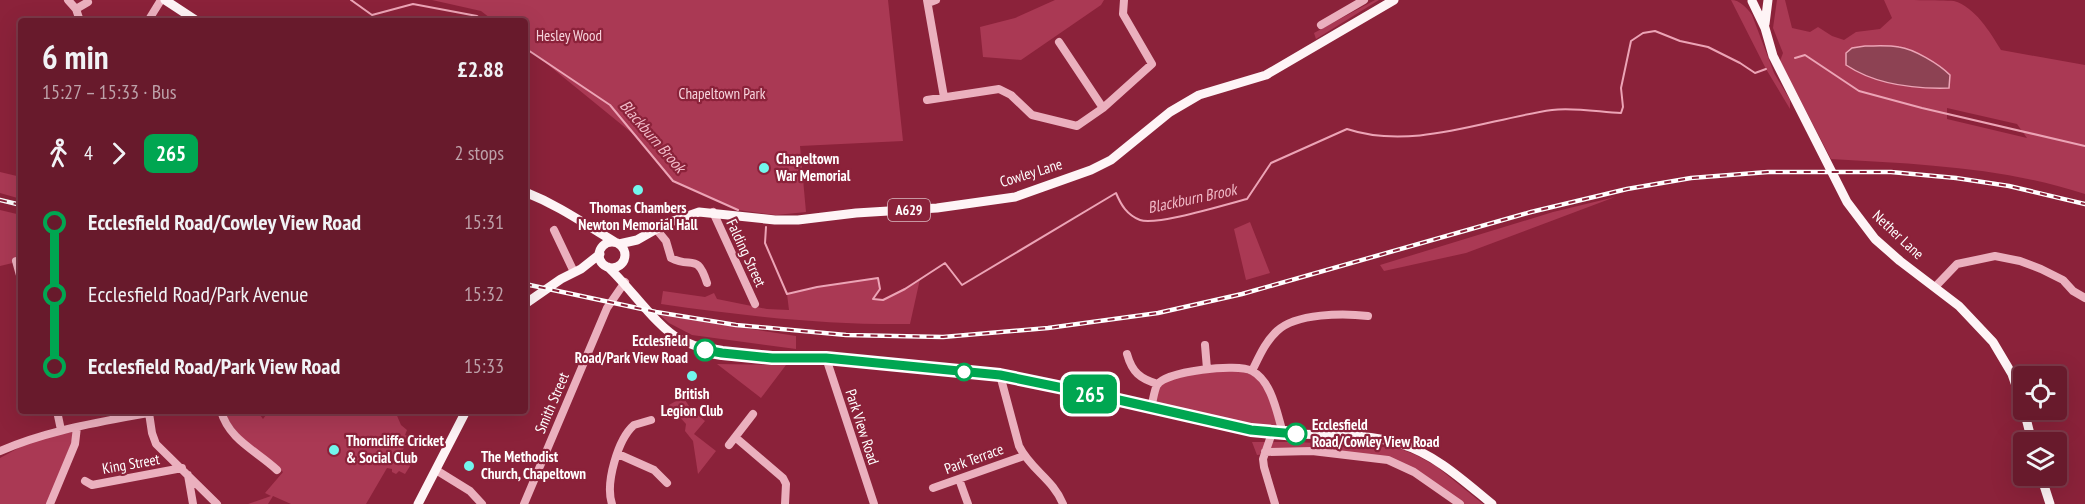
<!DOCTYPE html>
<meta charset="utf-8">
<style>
:root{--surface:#681a2c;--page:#702738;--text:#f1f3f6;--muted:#bda1a9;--line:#7b3848}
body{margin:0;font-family:"PT Sans Narrow",sans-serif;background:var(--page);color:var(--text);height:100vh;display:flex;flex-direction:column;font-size:22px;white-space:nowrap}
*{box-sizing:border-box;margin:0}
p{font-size:20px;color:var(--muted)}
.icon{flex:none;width:33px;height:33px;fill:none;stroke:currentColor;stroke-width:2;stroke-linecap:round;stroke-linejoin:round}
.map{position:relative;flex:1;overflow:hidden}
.details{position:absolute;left:18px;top:18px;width:510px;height:396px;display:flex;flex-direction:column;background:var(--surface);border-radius:6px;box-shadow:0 6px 24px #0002,0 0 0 2px var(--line)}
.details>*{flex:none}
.badge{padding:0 12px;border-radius:9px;font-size:21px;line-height:39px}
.buttons{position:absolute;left:2013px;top:366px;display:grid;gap:12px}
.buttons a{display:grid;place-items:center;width:54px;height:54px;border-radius:6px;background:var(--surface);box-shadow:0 6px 24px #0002,0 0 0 2px var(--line);font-size:30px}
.map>.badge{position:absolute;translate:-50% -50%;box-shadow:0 0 0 3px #fff}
.legs{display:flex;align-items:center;gap:9px;height:66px;padding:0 24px;font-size:20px}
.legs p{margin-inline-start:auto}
.headline{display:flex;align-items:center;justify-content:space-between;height:102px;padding:0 24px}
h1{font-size:33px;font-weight:600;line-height:45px}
ul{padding:0 24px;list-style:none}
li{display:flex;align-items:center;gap:21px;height:72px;font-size:22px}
li i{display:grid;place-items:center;width:9px;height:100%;margin:0 8px;background:currentColor}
li i::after{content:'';width:15px;height:15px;margin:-8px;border:4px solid;border-radius:50%;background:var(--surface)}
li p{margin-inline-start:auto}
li:first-child i{background:linear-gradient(#0000 50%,currentColor 0)}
li:last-child i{background:linear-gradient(currentColor 50%,#0000 0)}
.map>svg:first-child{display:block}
.green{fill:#aa3954;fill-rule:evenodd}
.water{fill:#8d4253;stroke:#eca4b6;stroke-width:1.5}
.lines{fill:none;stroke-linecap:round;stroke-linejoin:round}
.stream{stroke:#eca4b6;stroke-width:2}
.minor{stroke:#ebb0be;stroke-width:8}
.major{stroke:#fef4f6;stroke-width:9}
.rail-casing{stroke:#fff;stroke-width:4.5}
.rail{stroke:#8b223a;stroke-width:2;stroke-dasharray:7;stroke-linecap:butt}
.line-1-casing{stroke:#fff;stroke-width:14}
.line-1{stroke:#00a651;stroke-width:9}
.poi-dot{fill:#72f6ed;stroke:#8b223a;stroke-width:2}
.stop-1-dot{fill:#fff;stroke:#00a651;stroke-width:3}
.labels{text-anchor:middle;stroke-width:4.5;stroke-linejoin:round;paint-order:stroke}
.shield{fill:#8b223a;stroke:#dcbdc4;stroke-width:1.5}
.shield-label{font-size:14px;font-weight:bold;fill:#fff}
.park-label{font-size:15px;fill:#f8d4dd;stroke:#8b223a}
.poi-label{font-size:15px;font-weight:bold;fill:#fff;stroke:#8b223a;text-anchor:start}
.street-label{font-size:15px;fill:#fff;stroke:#8b223a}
.stop-label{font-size:15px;font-weight:bold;fill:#fff;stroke:#8b223a;text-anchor:end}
.water-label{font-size:16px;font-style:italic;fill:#f2bbc9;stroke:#8b223a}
</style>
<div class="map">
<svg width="2085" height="504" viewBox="0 0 2085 504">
<rect width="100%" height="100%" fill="#8b223a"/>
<path class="green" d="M 432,0 L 888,0 L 903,141 L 800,146 L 806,212 L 776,215 L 738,210 L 673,181 L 638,138 L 525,46 L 525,21 L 494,21 L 481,11 Z
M 1055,0 L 1104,0 L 1101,5 L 1021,60 L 983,57 L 980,27 L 1015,18 Z
M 1375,0 L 1379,0 L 1316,39 L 1314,33 Z
M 1731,0 C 1740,0 1747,8 1752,15 L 1774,73 L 1790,100 L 1790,109 L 1766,69 Z
M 1777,0 L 1785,0 L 1792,28 L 1810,32 L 1818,27 L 1832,36 L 1844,40 L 1856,32 L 1880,29 L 1892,18 L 1884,0 C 1900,0 1940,0 1954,1 C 1975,7 1990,32 2001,50 L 2085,65 L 2085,194 C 2003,167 1917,164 1831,159 L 1780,61 L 1783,53 L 1773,28 ZM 1901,47 L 1942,67 L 1846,65 L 1846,53 ZM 1947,108 L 2017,124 L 2027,138 L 1947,119 Z
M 0,172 L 21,177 L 21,199 L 0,193 Z
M 1615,197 L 1466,253 L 1384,271 L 1380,265 L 1553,212 Z
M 0,210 L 21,215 L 21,261 L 0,266 Z
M 1250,222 L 1270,273 L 1246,280 L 1234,229 Z
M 878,278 L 880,289 L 873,299 L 883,300 L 920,279 L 910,324 C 826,325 744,316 661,304 L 663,291 L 705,297 L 714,293 L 717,299 L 767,309 L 789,310 L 787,294 L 817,287 Z
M 660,315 L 796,336 L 796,349 L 692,335 L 669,323 Z
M 717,364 L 786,365 L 761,398 Z
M 1235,370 C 1239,371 1245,372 1249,374 C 1268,382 1274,412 1278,430 L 1256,430 L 1154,407 C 1156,400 1157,390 1162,385 C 1172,375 1219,371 1235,370 Z
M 683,397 L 691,409 L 705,421 L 694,434 L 716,451 L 698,474 L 693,441 L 685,431 L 686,424 L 669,405 Z
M 225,411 L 257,411 L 263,419 L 269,411 L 395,411 L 401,425 L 407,430 L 405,435 L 408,436 L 401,455 L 410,466 L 405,474 L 399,471 L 396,474 L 392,472 L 392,469 L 387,468 L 366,504 L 291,504 L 273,496 L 268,504 L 248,504 L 271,496 L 265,493 L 283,472 C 264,453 233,438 225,411 Z
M 73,432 L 72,441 L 47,504 L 0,504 L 0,458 L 35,439 Z
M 1252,442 L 1298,442 L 1398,448 L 1416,455 L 1436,466 L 1483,504 L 1465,504 L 1413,468 L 1311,449 L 1257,455 Z"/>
<path class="water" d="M 1865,46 C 1876,46 1888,45 1899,47 C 1914,49 1939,64 1950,75 L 1949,88 C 1914,89 1876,85 1846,65 L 1846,53 L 1852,48 Z"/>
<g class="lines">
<path class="stream" d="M 351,0 L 372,15 L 413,4 L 477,16 L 484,21
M 525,48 L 610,105 L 673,181 L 738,210
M 1795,58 L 1805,55 L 1859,91 L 1922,108 L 2085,146
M 766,227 L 765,243 L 787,294 L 817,287 L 878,278 L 880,289 L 873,299 L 883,300 L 905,289 L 945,263 L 962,285 L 1116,193 C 1121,205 1127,215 1140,220 C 1156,226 1227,204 1247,199 L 1271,163 L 1347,129 C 1413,151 1487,119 1552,110 C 1572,107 1600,112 1621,113 L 1623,107 L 1621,88 L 1631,41 L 1643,33 L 1655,31 L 1680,41 L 1708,47 L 1740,63 L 1755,73 L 1766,69"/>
<path class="minor" d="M 68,0 L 76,9 L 80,21
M 927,0 L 944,97
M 928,3 L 936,0
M 76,9 L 88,2
M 148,21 L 161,0
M 1321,25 L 1364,0
M 1059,42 L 1103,108
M 927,100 L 999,89 L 1011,95 L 1032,115 L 1077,126 L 1103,108 L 1152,64 L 1123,14 L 1124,0
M 713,212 L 755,304
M 656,229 L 666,241 L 671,258 C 692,269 697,252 707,283
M 554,230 L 574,272
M 16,261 L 21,279
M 1935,287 L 1957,264 L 1995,256 L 2020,261 L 2041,269 L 2063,280 L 2073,291 L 2085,298
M 1205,345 L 1207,369
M 1127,354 C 1132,372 1140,379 1158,384
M 826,358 L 874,504
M 1252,371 C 1259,357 1265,342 1277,331 C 1296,313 1344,313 1368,316
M 1000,375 L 1019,446 C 1031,470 1053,479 1063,504
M 1151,408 C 1153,401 1154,391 1157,385 C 1166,371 1237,363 1252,371 C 1272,381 1277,414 1283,433
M 57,411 L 61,430
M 221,411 C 229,440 257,451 277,470
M 149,413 L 152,433 L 156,444 L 217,504
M 1272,433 L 1263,459 L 1264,467 L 1275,504
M 735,437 L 783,478 L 786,484 L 785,504
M 729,445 L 753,414
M 0,451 C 50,429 103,422 157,411
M 1265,452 L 1312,451 L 1388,460 L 1414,472 L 1460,504
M 618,454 L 654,470 L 667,483
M 436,470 L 470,491 L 482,504
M 188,475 L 193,504
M 959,479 L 968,504
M 85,481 L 92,485 L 182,468
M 933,488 L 1024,456
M 50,504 L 75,444 L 77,427
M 524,504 L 607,308 L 625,282
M 612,504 C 605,483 618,439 634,425 L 651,420"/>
<path class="major" d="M 165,0 L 197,21
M 1752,1 L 1765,28 L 1773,56 L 1847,202 L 1875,239 L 1900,261 L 1959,306 L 1993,342 L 2012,374 L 2024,409
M 1765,24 L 1768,0
M 525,192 C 560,206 583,223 615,242
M599 255a13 13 0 1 1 26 0a13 13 0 1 1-26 0Z
M 619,244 L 637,240 L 665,224 L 699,212 L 775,220 L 798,220 L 856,213 L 937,208 L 1015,197 L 1091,170 L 1111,160 L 1170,112 L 1199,95 L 1266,75 L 1394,0
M 608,267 C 630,287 657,328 681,340 C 734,365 798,355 854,361 C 903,367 952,368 1000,375 C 1066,385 1131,403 1195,418 C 1213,422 1232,427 1250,430 C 1300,439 1353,429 1401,444 C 1435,454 1465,482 1492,504
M 525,304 L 561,279 L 581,269 L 600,254
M 2024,410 L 2032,442
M 2041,476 L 2050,504
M 418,504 L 466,411"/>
<g class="rail-casing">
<path id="rail" d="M 0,200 L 21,205
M 525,284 L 656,312 L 736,325 L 846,335 L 943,337 L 1048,328 L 1158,313 L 1242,294 L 1531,212 L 1627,189 L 1691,178 L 1768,172 L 1891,172 L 1956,178 L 2009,186 L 2085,204"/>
</g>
<use href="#rail" class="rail"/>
</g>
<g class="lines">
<g class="line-1-casing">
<path id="line-1" d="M 705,350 L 722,353 L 772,358 L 826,358 L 1000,375 L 1097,395 L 1251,430 L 1296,434"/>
</g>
<use href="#line-1" class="line-1"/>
</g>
<g class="poi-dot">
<circle cx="764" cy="168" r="6"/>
<circle cx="638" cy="190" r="6"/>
<circle cx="692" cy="376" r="6"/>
<circle cx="334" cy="450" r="6"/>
<circle cx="469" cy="466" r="6"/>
</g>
<g class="stop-1-dot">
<circle cx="705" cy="350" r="10"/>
<circle cx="964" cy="372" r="8"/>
<circle cx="1296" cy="434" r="10"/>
</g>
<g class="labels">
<rect class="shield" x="888" y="199" width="42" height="22" rx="4.5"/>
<g class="shield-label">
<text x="909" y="215">A629</text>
</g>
<g class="park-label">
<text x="569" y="41">Hesley Wood</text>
<text x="722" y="99">Chapeltown Park</text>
</g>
<g class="poi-label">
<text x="776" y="164">Chapeltown<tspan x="776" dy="17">War Memorial</tspan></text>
<text x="638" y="213" text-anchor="middle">Thomas Chambers<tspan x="638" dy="17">Newton Memorial Hall</tspan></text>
<text x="692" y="399" text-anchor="middle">British<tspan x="692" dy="17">Legion Club</tspan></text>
<text x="346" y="446">Thorncliffe Cricket<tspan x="346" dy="17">&amp; Social Club</tspan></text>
<text x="481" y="462">The Methodist<tspan x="481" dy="17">Church, Chapeltown</tspan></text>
</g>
<g class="street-label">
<text transform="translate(1031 173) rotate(-17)" y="5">Cowley Lane</text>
<text transform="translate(1898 235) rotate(43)" y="5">Nether Lane</text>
<text transform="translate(746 253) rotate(65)" y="5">Falding Street</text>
<text transform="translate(552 403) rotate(-67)" y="5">Smith Street</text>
<text transform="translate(862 427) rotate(72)" y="5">Park View Road</text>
<text transform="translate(974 459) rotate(-20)" y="5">Park Terrace</text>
<text transform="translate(131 464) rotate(-10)" y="5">King Street</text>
</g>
<g class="stop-label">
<text x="688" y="346">Ecclesfield<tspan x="688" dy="17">Road/Park View Road</tspan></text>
<text x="1312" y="430" text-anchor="start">Ecclesfield<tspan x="1312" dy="17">Road/Cowley View Road</tspan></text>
</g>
<g class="water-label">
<text transform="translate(653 136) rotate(49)" y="6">Blackburn Brook</text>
<text transform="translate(1192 198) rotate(-12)" y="6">Blackburn Brook</text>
</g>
</g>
</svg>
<div class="buttons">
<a><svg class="icon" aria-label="locate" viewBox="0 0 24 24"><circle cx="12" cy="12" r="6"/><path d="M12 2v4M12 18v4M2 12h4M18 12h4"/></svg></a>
<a><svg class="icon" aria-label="layers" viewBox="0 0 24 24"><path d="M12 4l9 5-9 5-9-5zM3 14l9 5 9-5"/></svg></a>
</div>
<b class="badge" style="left:1090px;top:394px;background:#00a651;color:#fff">265</b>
<section class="details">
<div class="headline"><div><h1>6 min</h1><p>15:27 – 15:33 · Bus</p></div><b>£2.88</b></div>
<div class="legs"><svg class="icon" aria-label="walk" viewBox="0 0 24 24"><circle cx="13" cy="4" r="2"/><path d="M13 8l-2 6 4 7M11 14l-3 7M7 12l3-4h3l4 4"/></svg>4<svg class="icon" aria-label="forward" viewBox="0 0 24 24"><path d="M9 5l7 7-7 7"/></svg><b class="badge" style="background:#00a651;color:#fff">265</b><p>2 stops</p></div>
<ul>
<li><i style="color:#00a651"></i><b>Ecclesfield Road/Cowley View Road</b><p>15:31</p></li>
<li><i style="color:#00a651"></i><span>Ecclesfield Road/Park Avenue</span><p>15:32</p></li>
<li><i style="color:#00a651"></i><b>Ecclesfield Road/Park View Road</b><p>15:33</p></li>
</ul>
</section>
</div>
